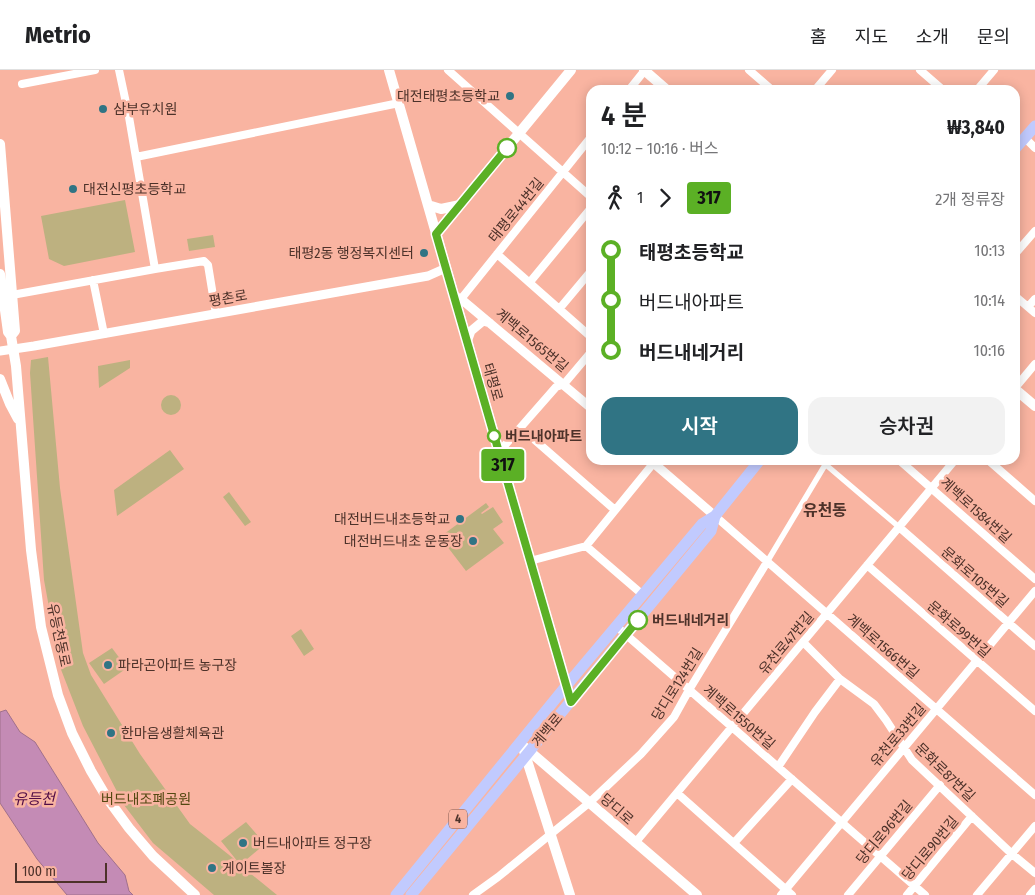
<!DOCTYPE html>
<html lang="ko">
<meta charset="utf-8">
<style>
:root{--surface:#fff;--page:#f2f2f2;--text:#202124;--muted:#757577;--line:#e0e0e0;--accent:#307484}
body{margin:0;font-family:"Fira Sans Condensed","Noto Sans KR",sans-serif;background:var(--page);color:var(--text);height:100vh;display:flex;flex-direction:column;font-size:19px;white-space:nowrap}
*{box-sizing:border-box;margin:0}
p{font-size:16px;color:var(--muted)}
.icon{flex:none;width:28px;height:28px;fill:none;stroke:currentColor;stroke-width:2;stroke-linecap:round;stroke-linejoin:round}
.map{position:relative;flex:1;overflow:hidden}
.side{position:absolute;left:586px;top:15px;width:434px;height:380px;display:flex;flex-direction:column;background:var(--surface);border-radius:15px;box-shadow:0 2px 12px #0003}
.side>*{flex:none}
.badge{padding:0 10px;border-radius:4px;font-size:18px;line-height:32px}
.scale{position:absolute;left:15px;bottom:12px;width:92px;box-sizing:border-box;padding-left:5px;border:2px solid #4d322a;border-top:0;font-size:14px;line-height:18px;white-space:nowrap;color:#4d322a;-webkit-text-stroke:4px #f9b4a1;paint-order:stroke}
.map>.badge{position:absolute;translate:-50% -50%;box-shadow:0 0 0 2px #fff}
.legs{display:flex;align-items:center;gap:8px;height:55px;padding:0 15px;font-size:16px}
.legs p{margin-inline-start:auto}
.overview{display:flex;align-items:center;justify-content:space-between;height:85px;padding:0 15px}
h1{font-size:28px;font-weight:600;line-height:38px}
.button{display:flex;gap:10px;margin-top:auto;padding:10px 15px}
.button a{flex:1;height:58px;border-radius:15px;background:var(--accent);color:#fff;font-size:20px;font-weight:600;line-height:58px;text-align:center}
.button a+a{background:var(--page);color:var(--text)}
ul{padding:0 15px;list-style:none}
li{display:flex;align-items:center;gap:18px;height:50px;font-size:19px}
li i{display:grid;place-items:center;width:8px;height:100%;margin:0 6px;background:currentColor}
li i::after{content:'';width:12px;height:12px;margin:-6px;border:4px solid;border-radius:50%;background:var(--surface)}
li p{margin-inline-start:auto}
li:first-child i{background:linear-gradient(#0000 50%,currentColor 0)}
li:last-child i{background:linear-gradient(currentColor 50%,#0000 0)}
header{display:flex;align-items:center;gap:30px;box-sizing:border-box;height:70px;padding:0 25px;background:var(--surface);border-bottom:1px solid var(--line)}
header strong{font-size:24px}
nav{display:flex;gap:28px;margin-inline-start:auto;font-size:18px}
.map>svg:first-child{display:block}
.green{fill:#bdb180}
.water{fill:#c48bb5;stroke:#a0708b}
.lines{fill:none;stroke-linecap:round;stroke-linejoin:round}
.pedestrian{stroke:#fff;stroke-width:5.5}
.minor{stroke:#fff;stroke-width:8}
.tertiary{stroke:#fff;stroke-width:9}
.secondary{stroke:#fff;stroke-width:10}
.primary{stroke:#c1cafe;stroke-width:11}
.line-1-casing{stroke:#fff;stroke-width:11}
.line-1{stroke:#5bb025;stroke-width:8}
.poi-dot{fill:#307484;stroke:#f9b4a1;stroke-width:2}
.stop-1-dot{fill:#fff;stroke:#5bb025;stroke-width:2.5}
.labels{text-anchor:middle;stroke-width:5;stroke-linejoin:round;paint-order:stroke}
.shield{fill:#f9b4a1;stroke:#81594e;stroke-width:1}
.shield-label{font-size:12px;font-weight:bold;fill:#4d322a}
.poi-label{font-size:14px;fill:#4d322a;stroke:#f9b4a1;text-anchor:start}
.street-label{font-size:14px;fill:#4d322a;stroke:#f9b4a1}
.stop-label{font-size:14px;font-weight:bold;fill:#4d322a;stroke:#f9b4a1;text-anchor:start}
.park-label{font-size:14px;fill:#544812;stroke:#f9b4a1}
.water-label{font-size:15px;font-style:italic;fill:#510c46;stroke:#f9b4a1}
.quarter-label{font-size:16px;font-weight:bold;fill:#4d322a;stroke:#f9b4a1}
</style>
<header>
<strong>Metrio</strong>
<nav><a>홈</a><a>지도</a><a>소개</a><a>문의</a></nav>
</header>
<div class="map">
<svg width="1035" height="825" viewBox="0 0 1035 825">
<rect width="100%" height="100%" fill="#f9b4a1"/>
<path class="green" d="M 125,130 L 135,182 L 64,196 L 49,189 L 41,146 Z
M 213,165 L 215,177 L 189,181 L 187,169 Z
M 48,287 L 60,418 L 83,583 L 91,605 L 140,684 L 190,754 L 238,792 L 221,771 L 246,752 L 265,774 L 240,795 L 277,825 L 214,825 L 153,773 L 124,735 L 83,656 L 60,597 L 44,510 L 30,303 L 31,290 Z
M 130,290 L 130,298 L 99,318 L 98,296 Z
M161 335a10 10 0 1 1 20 0a10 10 0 1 1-20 0Z
M 170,380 L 184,399 L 117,446 L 114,420 Z
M 229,422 L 251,452 L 245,456 L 223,427 Z
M 486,433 L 489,437 L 481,443 L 482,444 L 493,437 L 503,452 L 493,459 L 504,473 L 466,501 L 440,467 Z
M 301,559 L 314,579 L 304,586 L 291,566 Z
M 112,578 L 127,598 L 104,614 L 89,593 Z"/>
<path class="water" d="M 6,640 L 20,662 L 35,672 L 98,773 L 125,805 L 129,821 L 133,825 L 67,825 L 37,789 L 0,733 L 0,642 Z"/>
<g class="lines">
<path class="pedestrian" d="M 825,394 L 899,457
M 767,492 L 828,390"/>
<path class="minor" d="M 119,0 L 129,47 L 155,199 L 204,191 L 208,195 L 216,244
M 448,0 L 591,127
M 749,0 L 772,20
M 920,0 L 943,20
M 22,14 L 95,0
M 629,20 L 645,0
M 815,20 L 832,0
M 977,20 L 994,0
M 1025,68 L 1035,78
M 136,87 L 399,33
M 497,184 L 591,267
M 1015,184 L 1035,161
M 93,210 L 104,264
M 530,212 L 591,138
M 12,225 L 155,199
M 1015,226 L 1035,243
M 461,229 L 591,67
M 1028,237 L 1035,229
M 560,238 L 591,201
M 1015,318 L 1035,294
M 521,358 L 615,440
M 499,382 L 556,317 L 564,314 L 591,282
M 899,390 L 1035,509
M 988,390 L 1035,431
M 715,446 L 1035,725
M 899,457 L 1035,576
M 586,476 L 643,525
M 530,491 L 586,476 L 656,390
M 867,495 L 1035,641
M 616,556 L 925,825
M 803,572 L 840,609 L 874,634 L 886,650 L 912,690 L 1012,784 L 1035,803
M 778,697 L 815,642 L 840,609
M 677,723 L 792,825
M 635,773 L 955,390
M 734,773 L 792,709
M 473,825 L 498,807 L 589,733 L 641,684 L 674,647 L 689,620 L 767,492
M 781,825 L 1035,521
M 848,825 L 940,715
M 907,825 L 972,746
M 977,825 L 1035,756
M 1030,825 L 1035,819"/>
<path class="tertiary" d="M 454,226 L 461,229 L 591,338
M 467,272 L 471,261 L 483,251 L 490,253
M 0,281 L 34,276 L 428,206 L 446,198
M 650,390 L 715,446"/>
<path class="secondary" d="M 389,0 L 571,632
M 644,0 L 667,20
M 0,74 L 15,261 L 11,266
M 428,135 L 441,139 L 460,135
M 436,164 L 571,0
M 0,204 L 8,262 L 11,266 L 16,296 L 31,480 L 41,557 L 58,625 L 72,663 L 91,701 L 107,728 L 129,758 L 153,786 L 195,825
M 0,309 L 10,334 L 18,349
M 1015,319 L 1035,336
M 521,674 L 697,825
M 524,681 L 570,825"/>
<path class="primary" d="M 1015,79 L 1035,56
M 396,825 L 566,616 L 702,454 L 715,446 L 760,390
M 411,825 L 711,461 L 715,446"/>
</g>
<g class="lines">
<g class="line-1-casing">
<path id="line-1" d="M 507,78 L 436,164 L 571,632 L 638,550"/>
</g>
<use href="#line-1" class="line-1"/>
</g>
<g class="poi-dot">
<circle cx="510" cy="26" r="5"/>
<circle cx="103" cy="39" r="5"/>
<circle cx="73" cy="119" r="5"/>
<circle cx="424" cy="183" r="5"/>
<circle cx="460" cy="449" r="5"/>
<circle cx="473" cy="471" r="5"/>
<circle cx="108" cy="595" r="5"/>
<circle cx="111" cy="663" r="5"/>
<circle cx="243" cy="773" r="5"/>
<circle cx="212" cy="798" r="5"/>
</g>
<g class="stop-1-dot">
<circle cx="507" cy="78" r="9"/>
<circle cx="494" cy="366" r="6"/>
<circle cx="638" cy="550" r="9"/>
</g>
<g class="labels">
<rect class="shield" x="449" y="739.5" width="18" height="19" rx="4"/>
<g class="shield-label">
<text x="458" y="753">4</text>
</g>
<g class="poi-label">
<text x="500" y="31" text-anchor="end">대전태평초등학교</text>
<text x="113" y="44">삼부유치원</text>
<text x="83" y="124">대전신평초등학교</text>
<text x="414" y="188" text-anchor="end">태평2동 행정복지센터</text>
<text x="450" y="454" text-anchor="end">대전버드내초등학교</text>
<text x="463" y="476" text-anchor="end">대전버드내초 운동장</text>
<text x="118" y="600">파라곤아파트 농구장</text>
<text x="121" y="668">한마음생활체육관</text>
<text x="253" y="778">버드내아파트 정구장</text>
<text x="222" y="803">게이트볼장</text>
</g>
<g class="street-label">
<text transform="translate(516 140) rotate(-51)" y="5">태평로44번길</text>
<text transform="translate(228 228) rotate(-10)" y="5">평촌로</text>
<text transform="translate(532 270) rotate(40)" y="5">계백로1565번길</text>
<text transform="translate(493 312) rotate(74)" y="5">태평로</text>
<text transform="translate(976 440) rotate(42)" y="5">계백로1584번길</text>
<text transform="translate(975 507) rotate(41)" y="5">문화로105번길</text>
<text transform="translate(959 559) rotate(41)" y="5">문화로99번길</text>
<text transform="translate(59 565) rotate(78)" y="5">유등천동로</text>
<text transform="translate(786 573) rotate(-50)" y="5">유천로47번길</text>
<text transform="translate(883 576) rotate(41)" y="5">계백로1566번길</text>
<text transform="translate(677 614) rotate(-58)" y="5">당디로124번길</text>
<text transform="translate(739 647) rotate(41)" y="5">계백로1550번길</text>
<text transform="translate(547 660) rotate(-50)" y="5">계백로</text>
<text transform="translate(898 665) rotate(-50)" y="5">유천로33번길</text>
<text transform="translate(945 702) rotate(44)" y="5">문화로87번길</text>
<text transform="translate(617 739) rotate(41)" y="5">당디로</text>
<text transform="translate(884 762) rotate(-50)" y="5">당디로96번길</text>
<text transform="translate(930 778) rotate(-50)" y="5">당디로90번길</text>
</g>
<g class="stop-label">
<text x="505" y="371">버드내아파트</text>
<text x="652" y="555">버드내네거리</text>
</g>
<g class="park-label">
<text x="146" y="734">버드내조폐공원</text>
</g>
<g class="water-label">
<text x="34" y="734">유등천</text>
</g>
<g class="quarter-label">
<text x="825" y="446">유천동</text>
</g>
</g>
</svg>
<div class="scale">100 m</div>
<b class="badge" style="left:503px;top:395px;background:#5bb025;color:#111">317</b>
<section class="side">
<div class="overview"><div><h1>4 분</h1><p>10:12 – 10:16 · 버스</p></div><b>₩3,840</b></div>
<div class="legs"><svg class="icon" aria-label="walk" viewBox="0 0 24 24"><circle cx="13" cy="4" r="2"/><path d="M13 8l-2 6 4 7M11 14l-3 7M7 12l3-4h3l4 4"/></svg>1<svg class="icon" aria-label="forward" viewBox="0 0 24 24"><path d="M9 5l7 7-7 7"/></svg><b class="badge" style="background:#5bb025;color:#111">317</b><p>2개 정류장</p></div>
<ul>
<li><i style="color:#5bb025"></i><b>태평초등학교</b><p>10:13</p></li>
<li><i style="color:#5bb025"></i><span>버드내아파트</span><p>10:14</p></li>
<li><i style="color:#5bb025"></i><b>버드내네거리</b><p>10:16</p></li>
</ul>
<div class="button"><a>시작</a><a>승차권</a></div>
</section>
</div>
